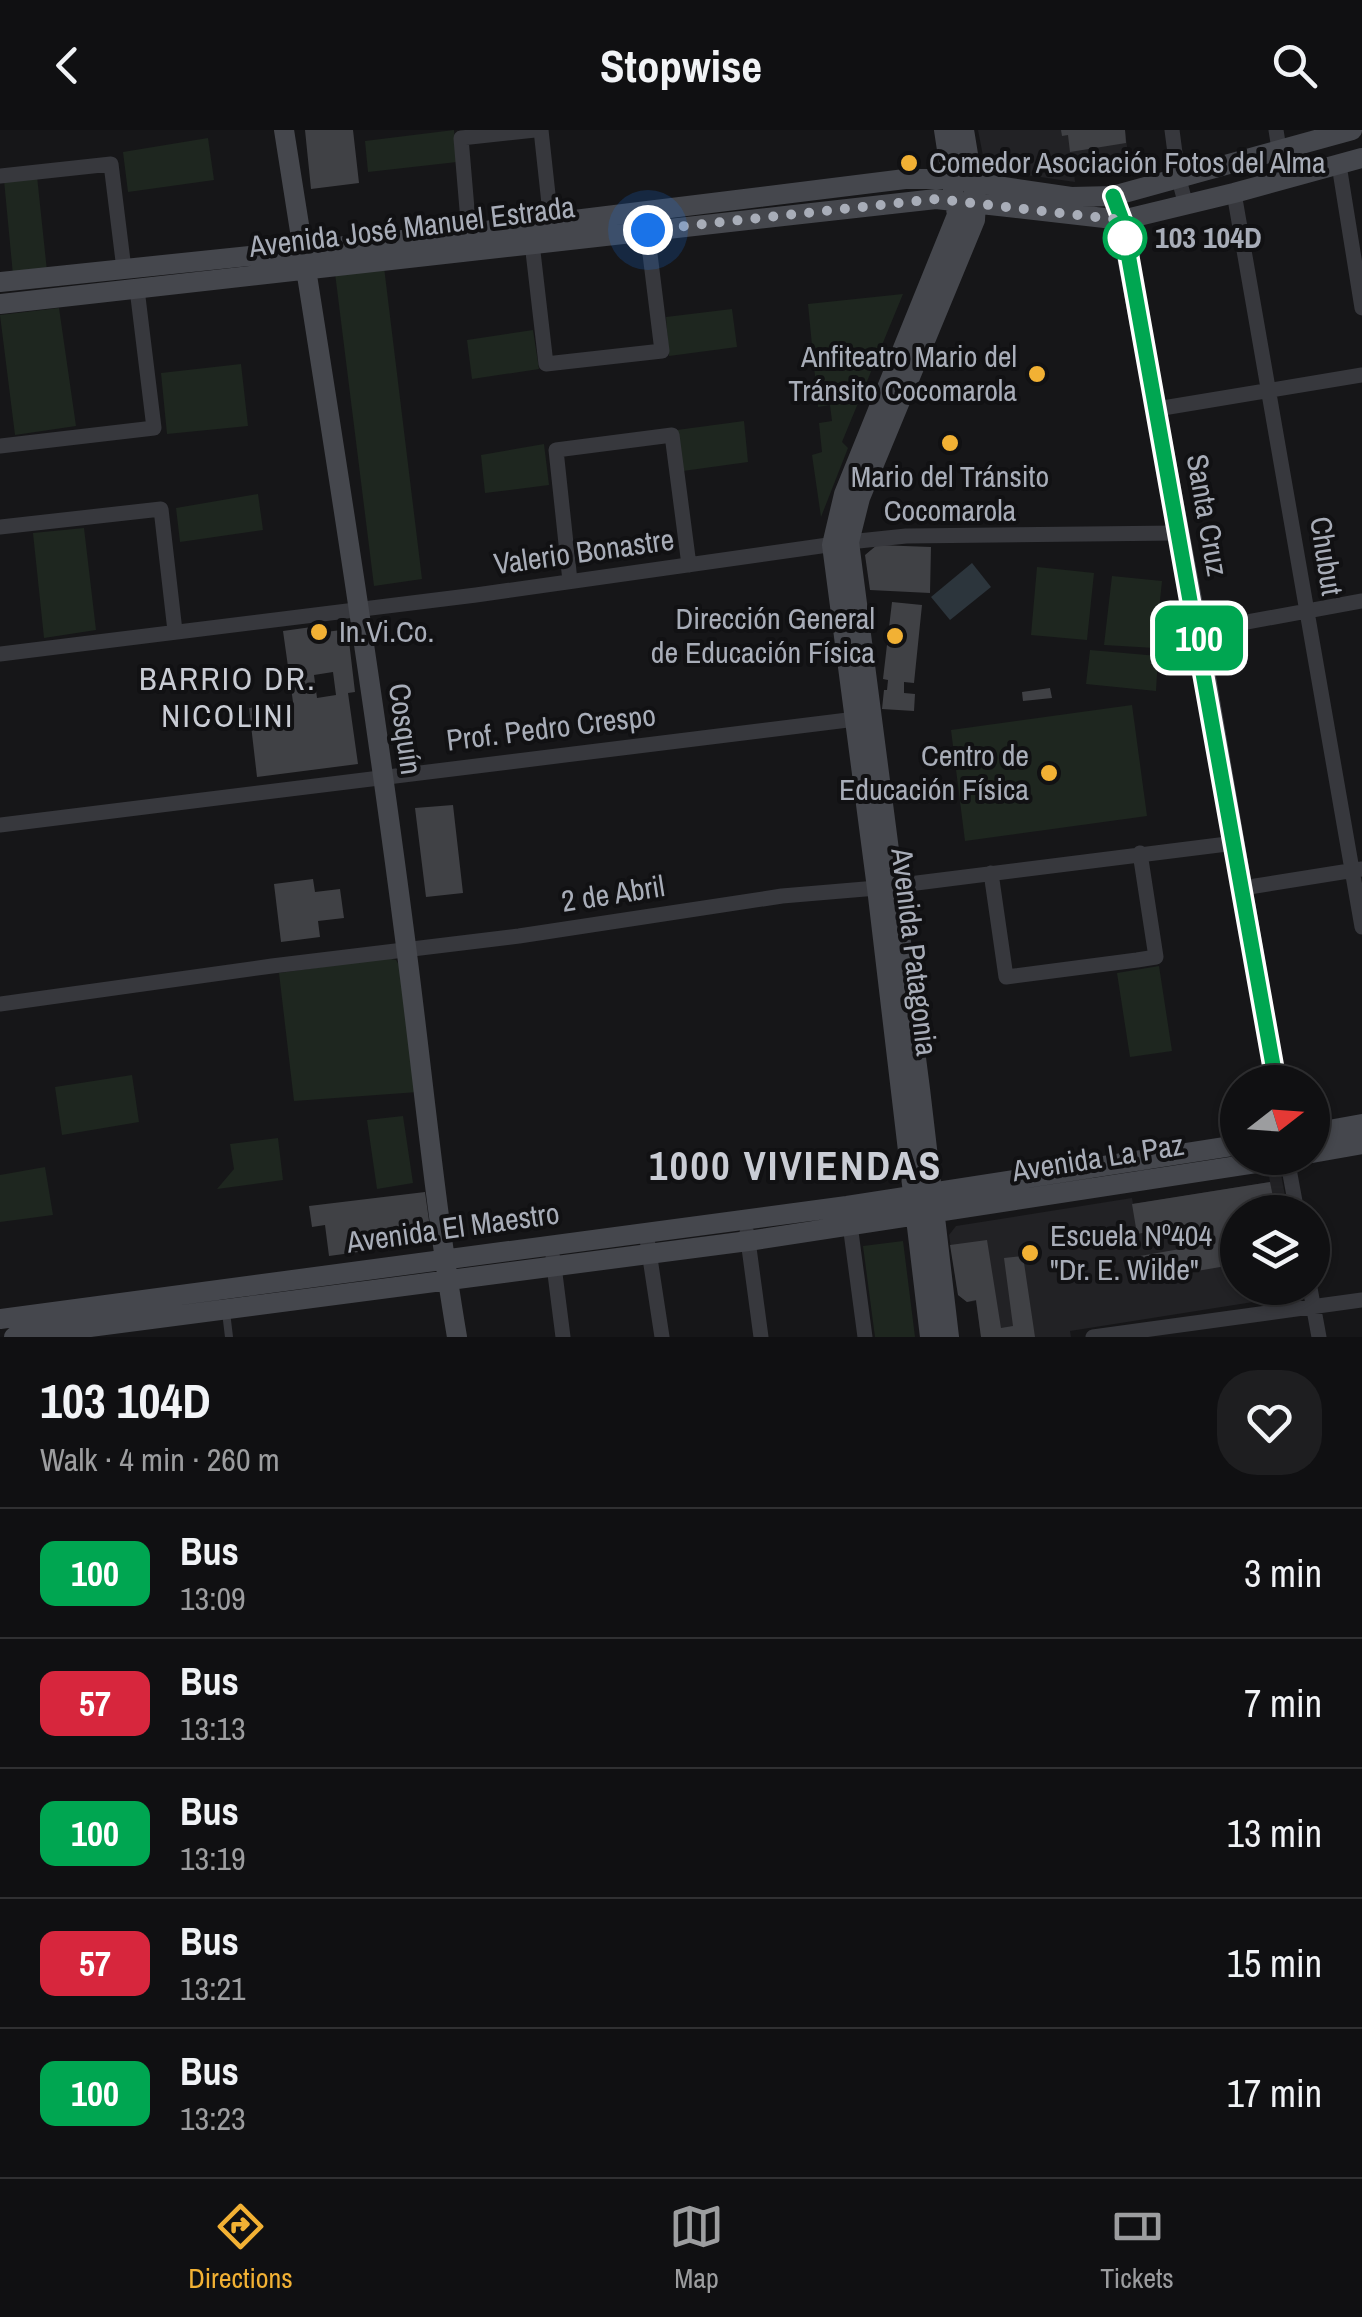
<!DOCTYPE html>
<meta charset="utf-8">
<style>
:root{--surface:#101012;--page:#1e1e20;--text:#f1f3f6;--muted:#9c9d9f;--line:#303032;--accent:#f2b134}
body{margin:0;font-family:"Archivo Narrow",sans-serif;background:var(--page);color:var(--text);height:100vh;display:flex;flex-direction:column;font-size:38px;white-space:nowrap}
*{box-sizing:border-box;margin:0}
p{font-size:32px;color:var(--muted)}
.icon{flex:none;width:55px;height:55px;fill:none;stroke:currentColor;stroke-width:2;stroke-linecap:round;stroke-linejoin:round}
.map{position:relative;height:1207px;overflow:hidden}
.sheet{display:flex;flex-direction:column;background:var(--surface);flex:1}
.sheet>*{flex:none}
.badge{padding:0 20px;border-radius:15px;font-size:35px;line-height:65px}
.needle{width:65px;rotate:73deg}
.controls{position:absolute;left:1220px;top:935px;display:grid;gap:20px}
.controls a{display:grid;place-items:center;width:110px;height:110px;border-radius:50%;background:var(--surface);box-shadow:0 2px 8px #0004,0 0 0 2px var(--line);font-size:50px}
.you{position:absolute;width:50px;height:50px;margin:-25px;border:8px solid #fff;border-radius:50%;background:#1a73e8;box-shadow:0 0 0 15px #1a73e833}
.map>.badge{position:absolute;translate:-50% -50%;box-shadow:0 0 0 5px #fff}
.round{display:grid;place-items:center;flex:none;width:105px;height:105px;border-radius:40px;background:var(--page)}
.headline{display:flex;align-items:center;justify-content:space-between;height:170px;padding:0 40px}
h1{font-size:48px;font-weight:700;line-height:75px}
ul{padding:0;list-style:none}
li{display:flex;align-items:center;gap:30px;height:130px;padding:0 40px;border-top:2px solid var(--line)}
li div{flex:1}
li b{display:block;font-size:38px}
li em{font-style:normal}
li .badge{min-width:110px;font-weight:700;text-align:center}
header{display:flex;justify-content:space-between;align-items:center;height:130px;padding:0 40px;background:var(--surface);font-size:45px;font-weight:700}
.tabs{display:flex;justify-content:space-around;align-items:center;height:140px;border-top:2px solid var(--line);background:var(--surface);font-size:28px;color:var(--muted)}
.tabs a{display:grid;justify-items:center;gap:5px}
.tabs .current{color:var(--accent)}
.map>svg:first-child{display:block}
.built{fill:#222225}
.green{fill:#1e261f}
.water{fill:#2c353c}
.building{fill:#404145;fill-rule:evenodd}
.lines{fill:none;stroke-linecap:round;stroke-linejoin:round}
.lane{stroke:#37383d;stroke-width:8}
.street{stroke:#37383d;stroke-width:15}
.secondary{stroke:#45474d;stroke-width:20}
.line-casing{stroke:#fff;stroke-width:22}
.line{stroke:#00a651;stroke-width:15}
.walk{stroke:#a8adb8;stroke-width:10;stroke-dasharray:0 18}
.poi-dot{fill:#f2b134;stroke:#111113;stroke-width:4}
.stop-dot{fill:#fff;stroke:#00a651;stroke-width:5}
.labels{text-anchor:middle;stroke-width:8;stroke-linejoin:round;paint-order:stroke}
.poi-label{font-size:30px;fill:#a8adb8;stroke:#111113;text-anchor:start}
.street-label{font-size:30px;fill:#a8adb8;stroke:#111113}
.stop-label{font-size:30px;font-weight:bold;fill:#a8adb8;stroke:#111113;text-anchor:start}
.neighbourhood-label{font-size:32px;letter-spacing:2.5px;fill:#c9ccd4;stroke:#111113}
.district-label{font-size:40px;font-weight:bold;letter-spacing:2.5px;fill:#c9ccd4;stroke:#111113}
</style>
<header><svg class="icon" aria-label="back" viewBox="0 0 24 24"><path d="M15 5l-7 7 7 7"/></svg>Stopwise<svg class="icon" aria-label="search" viewBox="0 0 24 24"><circle cx="10" cy="10" r="6"/><path d="M15 15l6 6"/></svg></header>
<div class="map">
<svg width="1362" height="1207" viewBox="0 0 1362 1207">
<rect width="100%" height="100%" fill="#161618"/>
<path class="built" d="M 978,0 L 1125,0 L 1128,25 L 1073,34 L 1075,52 L 992,40 L 984,31 Z
M 1281,1044 L 1288,1082 L 1238,1082 L 1238,1158 L 1302,1158 L 1303,1164 L 1070,1201 L 1071,1207 L 981,1207 L 976,1171 L 967,1172 L 958,1165 L 949,1105 L 956,1096 L 1132,1068 L 1133,1074 L 1270,1052 L 1269,1046 Z"/>
<path class="green" d="M 454,0 L 457,32 L 368,42 L 365,11 Z
M 208,8 L 214,50 L 128,62 L 123,22 Z
M 37,46 L 47,141 L 13,145 L 4,50 Z
M 384,137 L 422,449 L 374,456 L 335,143 Z
M 903,164 L 842,312 L 848,318 L 821,387 L 812,325 L 822,322 L 819,293 L 832,291 L 830,275 L 818,277 L 808,174 Z
M 59,178 L 76,296 L 15,305 L 0,185 Z
M 732,179 L 737,217 L 669,226 L 666,187 Z
M 533,200 L 539,239 L 472,249 L 467,210 Z
M 241,234 L 248,296 L 167,304 L 161,243 Z
M 744,291 L 748,332 L 683,341 L 677,300 Z
M 544,314 L 549,355 L 485,363 L 481,325 Z
M 258,364 L 263,400 L 180,412 L 176,378 Z
M 84,398 L 96,500 L 44,508 L 33,403 Z
M 1037,437 L 1094,443 L 1087,510 L 1031,505 Z
M 1112,446 L 1162,451 L 1155,518 L 1104,515 Z
M 1090,520 L 1158,526 L 1156,561 L 1086,554 Z
M 1132,575 L 1147,686 L 965,711 L 951,600 Z
M 387,828 L 396,830 L 401,838 L 418,962 L 294,971 L 279,843 Z
M 1159,836 L 1172,921 L 1130,927 L 1117,843 Z
M 132,945 L 139,992 L 62,1005 L 55,957 Z
M 403,986 L 413,1053 L 377,1059 L 367,990 Z
M 278,1008 L 283,1050 L 217,1059 L 234,1039 L 230,1014 Z
M 45,1037 L 53,1085 L 0,1092 L 0,1045 Z
M 903,1111 L 915,1207 L 875,1207 L 863,1116 Z"/>
<path class="water" d="M 972,433 L 991,457 L 950,490 L 931,467 Z"/>
<path class="building" d="M 305,0 L 353,0 L 359,53 L 311,59 Z
M 1061,0 L 1125,0 L 1126,13 L 1070,22 L 1068,5 L 1062,6 Z
M 877,415 L 931,417 L 930,463 L 870,460 L 865,425 Z
M 892,472 L 922,475 L 914,553 L 904,552 L 904,563 L 915,564 L 914,581 L 882,579 L 884,560 L 887,560 L 888,550 L 883,549 Z
M 326,495 L 326,502 L 341,500 L 343,512 L 349,511 L 355,562 L 348,563 L 358,634 L 257,647 L 249,578 L 293,572 L 283,501 ZM 333,542 L 336,565 L 317,568 L 314,545 Z
M 1050,558 L 1052,568 L 1023,571 L 1022,562 Z
M 453,675 L 463,763 L 426,767 L 415,678 Z
M 313,749 L 315,762 L 340,759 L 344,788 L 318,791 L 320,807 L 281,812 L 274,754 Z
M 1270,1052 L 1276,1082 L 1238,1082 L 1238,1134 L 1144,1150 L 1140,1126 L 1180,1119 L 1176,1097 L 1137,1104 L 1132,1074 Z
M 425,1062 L 432,1112 L 329,1126 L 325,1095 L 312,1097 L 309,1076 Z
M 987,1110 L 1001,1198 L 1013,1196 L 1004,1128 L 1023,1126 L 1035,1207 L 981,1207 L 976,1170 L 967,1172 L 958,1165 L 950,1115 Z"/>
<g class="lines">
<path class="lane" d="M 226,1182 L 229,1207"/>
<path class="street" d="M 541,0 L 551,92
M 1172,0 L 1178,46 L 1186,75
M 1276,0 L 1279,19
M 1339,35 L 1362,178
M 0,46 L 111,34 L 124,139
M 1234,63 L 1362,797
M 469,103 L 461,8 L 535,0
M 532,113 L 546,234 L 662,221 L 647,100
M 1157,279 L 1362,245
M 0,316 L 154,298 L 137,159
M 0,397 L 161,379 L 175,501
M 570,451 L 556,320 L 672,305 L 689,435
M 1198,501 L 1362,471
M 0,524 L 476,465 L 849,412 L 906,406 L 1178,403
M 0,695 L 864,588
M 991,743 L 1006,847 L 1137,830 L 1156,827 L 1140,723
M 1243,758 L 1362,739
M 0,874 L 272,836 L 519,806 L 782,766 L 877,758 L 1235,713
M 1287,1028 L 1297,1082
M 849,1087 L 865,1207
M 646,1102 L 662,1207
M 747,1103 L 761,1207
M 553,1128 L 563,1207
M 1310,1158 L 1319,1207
M 1093,1207 L 1362,1170"/>
<path class="secondary" d="M 284,0 C 327,272 371,544 406,816 C 423,947 435,1077 457,1207
M 1118,79 L 1198,501 L 1276,952
M 0,152 L 469,103 L 905,49 L 951,49 L 1071,67 L 1113,66 L 1352,0
M 0,174 L 936,69 L 1122,90 L 1234,63 L 1362,28
M 1312,1003 L 1362,994
M 1312,1023 L 1362,1014
M 0,1189 L 847,1076 L 1238,1015
M 14,1207 L 748,1111 L 1289,1028
M 930,1207 L 877,758 L 832,415 L 844,364 L 957,85 L 944,0
M 949,1207 L 920,959 L 849,412 L 860,368 L 975,90 L 976,73 L 964,0"/>
</g>
<g class="lines">
<g class="line-casing">
<path id="line" d="M 1113,66 L 1122,90 L 1276,952"/>
</g>
<use href="#line" class="line"/>
<path class="walk" d="M 648,100 L 936,69 L 1122,90 L 1125,108"/>
</g>
<g class="poi-dot">
<circle cx="909" cy="33" r="10"/>
<circle cx="1037" cy="244" r="10"/>
<circle cx="950" cy="313" r="10"/>
<circle cx="319" cy="502" r="10"/>
<circle cx="895" cy="506" r="10"/>
<circle cx="1049" cy="643" r="10"/>
<circle cx="1030" cy="1123" r="10"/>
</g>
<circle class="stop-dot" cx="1125" cy="108" r="20"/>
<g class="labels">
<g class="poi-label">
<text x="929" y="43">Comedor Asociación Fotos del Alma</text>
<text x="1017" y="237" text-anchor="end">Anfiteatro Mario del<tspan x="1017" dy="34">Tránsito Cocomarola</tspan></text>
<text x="950" y="357" text-anchor="middle">Mario del Tránsito<tspan x="950" dy="34">Cocomarola</tspan></text>
<text x="875" y="499" text-anchor="end">Dirección General<tspan x="875" dy="34">de Educación Física</tspan></text>
<text x="339" y="512">In.Vi.Co.</text>
<text x="1029" y="636" text-anchor="end">Centro de<tspan x="1029" dy="34">Educación Física</tspan></text>
<text x="1050" y="1116">Escuela Nº404<tspan x="1050" dy="34">"Dr. E. Wilde"</tspan></text>
</g>
<g class="street-label">
<text transform="translate(412 97) rotate(-7)" y="10">Avenida José Manuel Estrada</text>
<text transform="translate(1207 385) rotate(80)" y="10">Santa Cruz</text>
<text transform="translate(584 422) rotate(-8)" y="10">Valerio Bonastre</text>
<text transform="translate(1326 426) rotate(81)" y="10">Chubut</text>
<text transform="translate(551 598) rotate(-7)" y="10">Prof. Pedro Crespo</text>
<text transform="translate(405 599) rotate(82)" y="10">Cosquín</text>
<text transform="translate(613 764) rotate(-9)" y="10">2 de Abril</text>
<text transform="translate(914 822) rotate(83)" y="10">Avenida Patagonia</text>
<text transform="translate(1098 1028) rotate(-9)" y="10">Avenida La Paz</text>
<text transform="translate(453 1098) rotate(-8)" y="10">Avenida El Maestro</text>
</g>
<g class="stop-label">
<text x="1155" y="118">103 104D</text>
</g>
<g class="neighbourhood-label">
<text x="228" y="560">BARRIO DR.<tspan x="228" dy="37">NICOLINI</tspan></text>
</g>
<g class="district-label">
<text x="796" y="1050">1000 VIVIENDAS</text>
</g>
</g>
</svg>
<div class="controls">
<a><svg class="needle" viewBox="-14 -14 28 28"><path d="M0-13l5 13h-10z" fill="#e53935"/><path d="M0 13l5-13h-10z" fill="#9c9d9f"/></svg></a>
<a><svg class="icon" aria-label="layers" viewBox="0 0 24 24"><path d="M12 4l9 5-9 5-9-5zM3 14l9 5 9-5"/></svg></a>
</div>
<div class="you" style="left:648px;top:100px"></div>
<b class="badge" style="left:1199px;top:508px;background:#00a651;color:#fff">100</b>
</div>
<section class="sheet">
<div class="headline"><div><h1>103 104D</h1><p>Walk · 4 min · 260 m</p></div><a class="round"><svg class="icon" aria-label="heart" viewBox="0 0 24 24"><path d="M12 20l-8-8c-3-5 5-10 8-4 3-6 11-1 8 4z"/></svg></a></div>
<ul>
<li><span class="badge" style="background:#00a651;color:#fff">100</span><div><b>Bus</b><p>13:09</p></div><em>3 min</em></li>
<li><span class="badge" style="background:#d7263d;color:#fff">57</span><div><b>Bus</b><p>13:13</p></div><em>7 min</em></li>
<li><span class="badge" style="background:#00a651;color:#fff">100</span><div><b>Bus</b><p>13:19</p></div><em>13 min</em></li>
<li><span class="badge" style="background:#d7263d;color:#fff">57</span><div><b>Bus</b><p>13:21</p></div><em>15 min</em></li>
<li><span class="badge" style="background:#00a651;color:#fff">100</span><div><b>Bus</b><p>13:23</p></div><em>17 min</em></li>
</ul>
</section>
<nav class="tabs">
<a class="current"><svg class="icon" aria-label="directions" viewBox="0 0 24 24"><path d="M12 3l9 9-9 9-9-9zM9 14v-3h6M13 9l2 2-2 2"/></svg>Directions</a>
<a><svg class="icon" aria-label="map" viewBox="0 0 24 24"><path d="M3 6l6-2 6 2 6-2v14l-6 2-6-2-6 2zM9 4v14M15 6v14"/></svg>Map</a>
<a><svg class="icon" aria-label="tickets" viewBox="0 0 24 24"><path d="M3 7h18v10H3zM15 7v10"/></svg>Tickets</a>
</nav>
